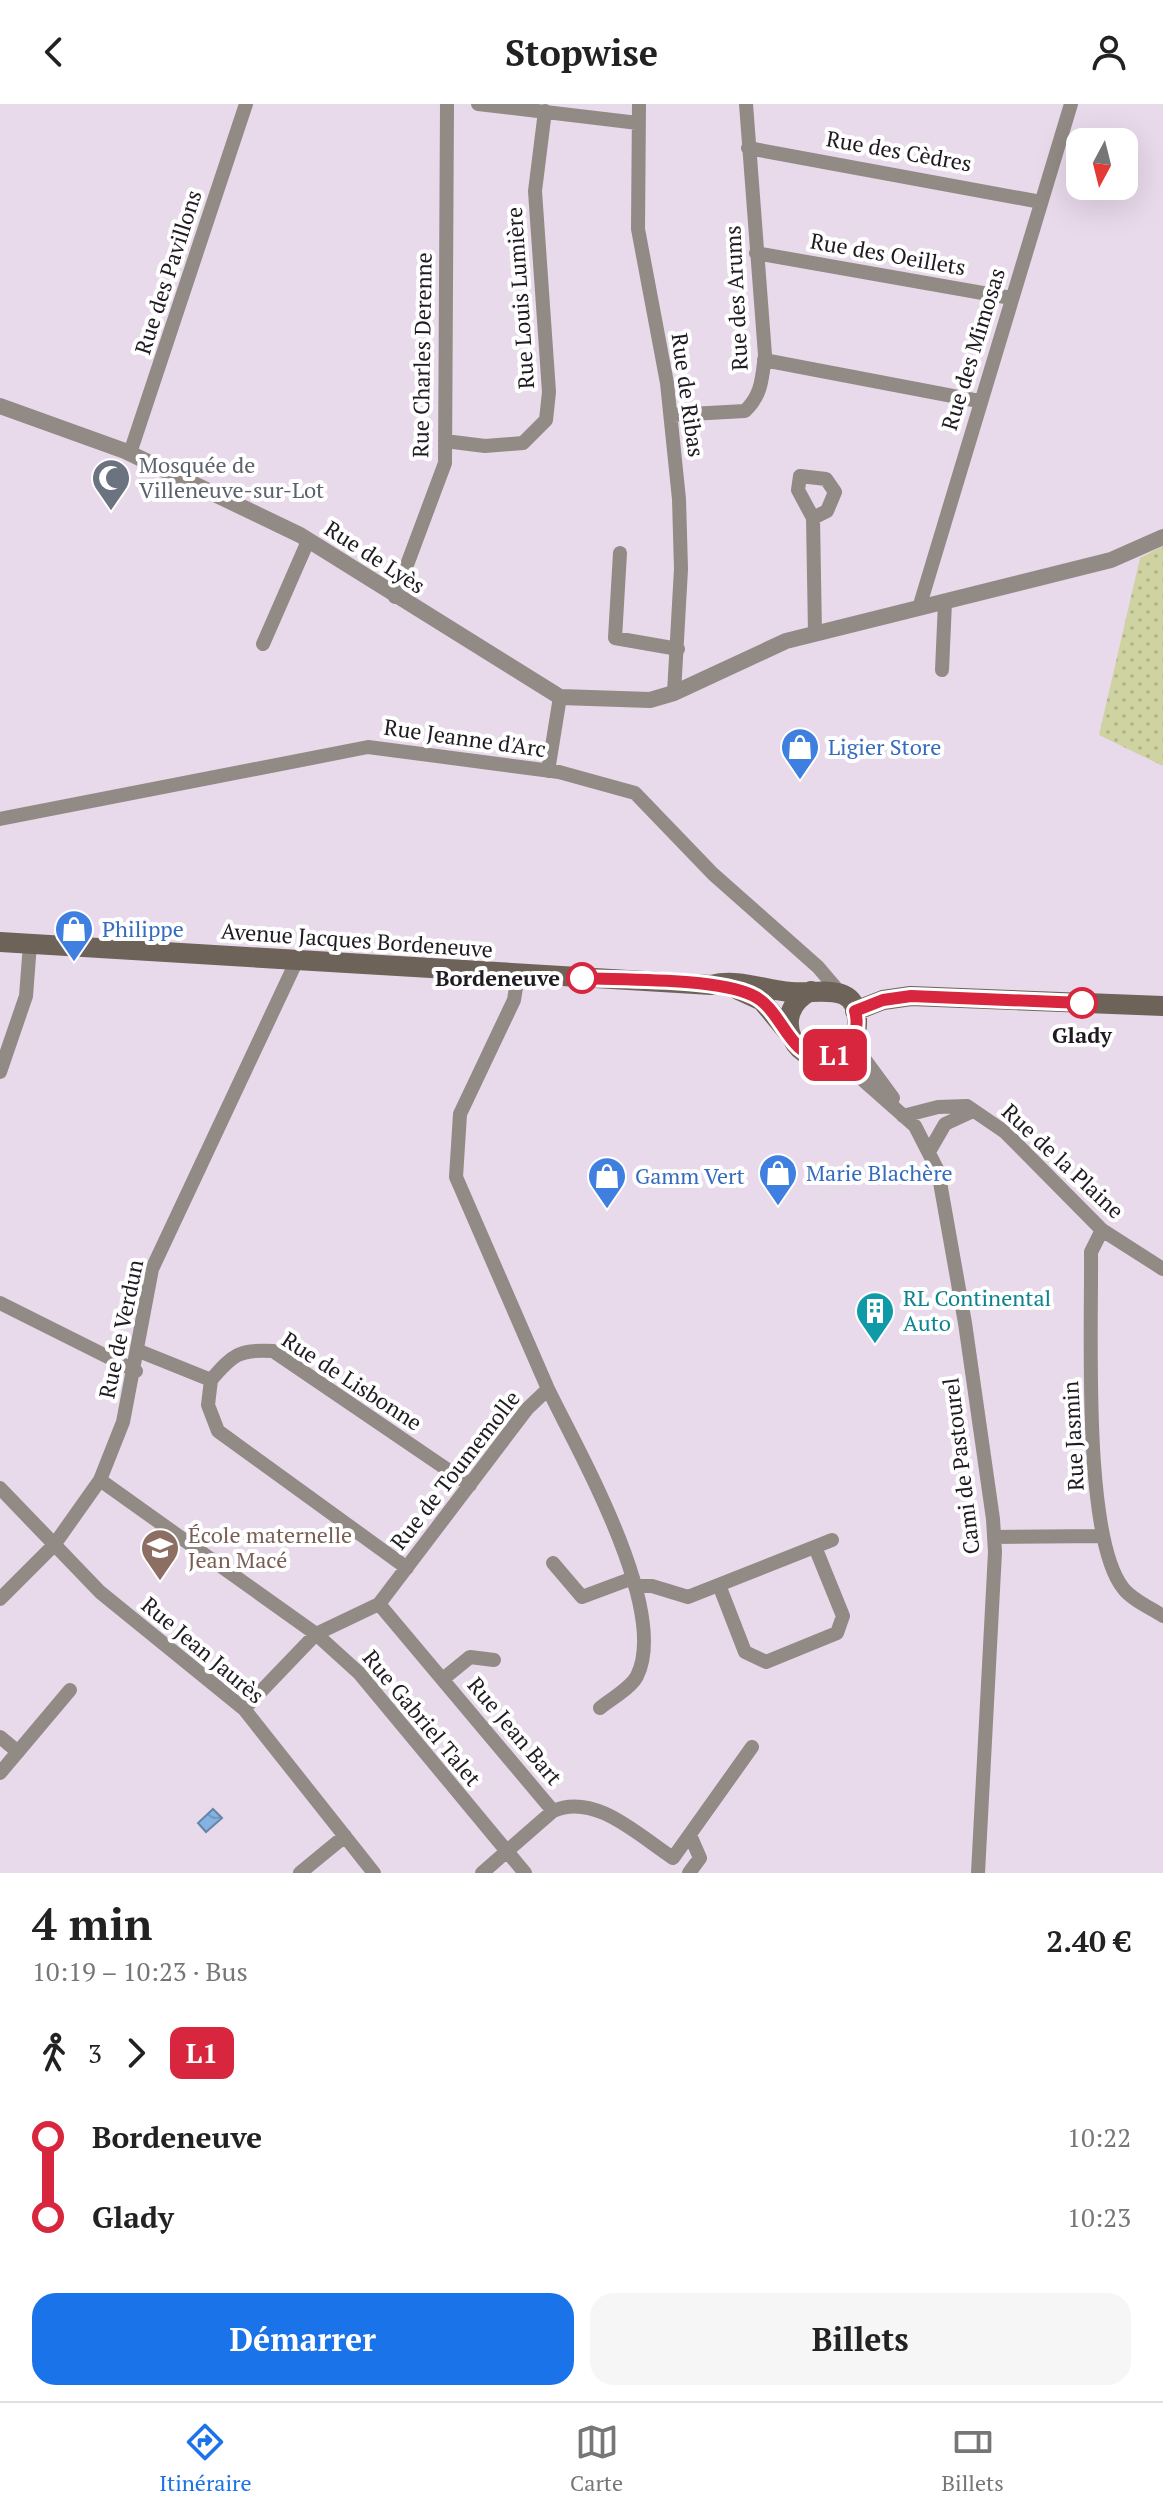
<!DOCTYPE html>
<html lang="fr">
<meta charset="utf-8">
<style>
:root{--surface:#fff;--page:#f6f6f6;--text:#222;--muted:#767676;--line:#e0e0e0;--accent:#1a73e8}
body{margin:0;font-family:"PT Serif",serif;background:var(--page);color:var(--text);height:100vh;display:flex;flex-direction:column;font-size:30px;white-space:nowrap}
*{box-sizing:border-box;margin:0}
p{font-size:26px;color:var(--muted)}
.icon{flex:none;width:44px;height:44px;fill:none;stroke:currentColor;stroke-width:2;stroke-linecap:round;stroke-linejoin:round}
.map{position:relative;height:1769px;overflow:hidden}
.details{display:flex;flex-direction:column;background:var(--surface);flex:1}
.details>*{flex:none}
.badge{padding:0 16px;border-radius:12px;font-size:28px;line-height:52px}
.needle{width:52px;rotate:187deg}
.fabs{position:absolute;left:1066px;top:24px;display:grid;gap:16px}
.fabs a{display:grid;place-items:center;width:72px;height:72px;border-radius:16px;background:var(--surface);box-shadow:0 8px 32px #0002;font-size:40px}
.map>.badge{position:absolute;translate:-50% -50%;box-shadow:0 0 0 4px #fff}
.legs{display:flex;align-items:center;gap:12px;height:88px;padding:0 32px;font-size:26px}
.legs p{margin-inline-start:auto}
.head{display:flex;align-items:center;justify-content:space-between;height:136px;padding:0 32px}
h1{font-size:44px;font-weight:700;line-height:60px}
.cta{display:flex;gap:16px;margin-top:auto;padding:16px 32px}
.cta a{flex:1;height:92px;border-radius:24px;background:var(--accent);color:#fff;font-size:32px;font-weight:700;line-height:92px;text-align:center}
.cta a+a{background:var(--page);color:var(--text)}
ul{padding:0 32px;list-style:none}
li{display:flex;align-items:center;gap:28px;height:80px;font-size:30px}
li i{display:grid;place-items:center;width:12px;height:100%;margin:0 10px;background:currentColor}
li i::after{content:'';width:20px;height:20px;margin:-10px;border:6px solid;border-radius:50%;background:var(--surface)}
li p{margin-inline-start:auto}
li:first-child i{background:linear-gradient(#0000 50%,currentColor 0)}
li:last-child i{background:linear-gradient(currentColor 50%,#0000 0)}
header{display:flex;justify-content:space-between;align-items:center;height:104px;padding:0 32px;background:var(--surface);font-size:36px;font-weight:700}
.menu{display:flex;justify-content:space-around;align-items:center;height:112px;border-top:2px solid var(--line);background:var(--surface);font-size:22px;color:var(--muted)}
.menu a{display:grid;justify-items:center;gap:4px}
.menu .selected{color:var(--accent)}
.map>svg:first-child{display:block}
.grass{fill:url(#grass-dots)}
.water{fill:url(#water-waves);stroke:#6685a8;stroke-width:2}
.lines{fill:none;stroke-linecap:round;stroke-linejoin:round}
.minor{stroke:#928a84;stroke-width:14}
.tertiary{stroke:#928a84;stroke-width:16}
.secondary{stroke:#6e6359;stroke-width:20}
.line-1-casing{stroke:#fff;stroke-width:18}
.line-1{stroke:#d7263d;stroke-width:12}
.stop-1-dot{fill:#fff;stroke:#d7263d;stroke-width:4}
.labels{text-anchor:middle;stroke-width:8;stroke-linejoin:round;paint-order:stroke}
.street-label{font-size:22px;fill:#201b21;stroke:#fff}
.worship-label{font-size:22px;fill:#5b616d;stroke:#fff;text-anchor:start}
.shop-label{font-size:22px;fill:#366cbe;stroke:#fff;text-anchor:start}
.stop-label{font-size:22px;font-weight:bold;fill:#201b21;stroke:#fff;text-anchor:end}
.culture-label{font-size:22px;fill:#0d838f;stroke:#fff;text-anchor:start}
.education-label{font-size:22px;fill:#785e54;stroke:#fff;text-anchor:start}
</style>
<header><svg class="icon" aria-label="back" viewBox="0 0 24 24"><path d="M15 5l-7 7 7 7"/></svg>Stopwise<svg class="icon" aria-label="person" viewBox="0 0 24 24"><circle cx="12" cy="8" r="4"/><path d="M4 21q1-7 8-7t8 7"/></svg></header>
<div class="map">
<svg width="1163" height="1769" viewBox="0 0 1163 1769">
<defs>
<pattern id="grass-dots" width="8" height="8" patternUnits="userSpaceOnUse" patternTransform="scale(2)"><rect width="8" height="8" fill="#cfd2a1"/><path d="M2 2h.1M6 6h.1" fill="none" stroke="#b1b48a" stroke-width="1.8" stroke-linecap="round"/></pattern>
<pattern id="water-waves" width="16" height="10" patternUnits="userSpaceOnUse" patternTransform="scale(2)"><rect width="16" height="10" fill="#84b2e2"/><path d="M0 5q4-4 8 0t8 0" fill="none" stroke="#7298c2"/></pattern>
</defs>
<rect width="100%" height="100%" fill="#e8d9eb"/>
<path class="grass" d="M 1163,442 L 1163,662 L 1099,631 L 1140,454 Z"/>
<path class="water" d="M 213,1705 L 222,1714 L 206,1728 L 198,1719 Z"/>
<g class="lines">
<path class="minor" d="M 478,0 L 638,19
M 639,0 L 638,125 L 667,279 L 679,395 L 681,465 L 674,589
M 748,44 L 1041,98
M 756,149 L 1011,194
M 764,256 L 979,297
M 672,311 L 745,307 C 762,291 762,274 765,251 L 746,0
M 445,337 L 485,342 L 523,339 L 546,316 L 549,288 L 535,87 L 545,7
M 130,349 L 246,0
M 813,414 L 827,407 L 835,388 L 826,375 L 800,372 L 798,386 L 813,414 L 815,529
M 620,449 L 615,534 L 678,545
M 395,493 L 445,359 L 447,0
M 919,504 L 1071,0
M 263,540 L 308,437
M 942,566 L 945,498
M 548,667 L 560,593
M 0,715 L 368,643 L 559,668 L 635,689 L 713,770 L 818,863 L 841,890
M 855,931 L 857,945 L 893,994
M 825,954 L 855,969 L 915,1022 L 938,1067 L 965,1219 L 993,1415 L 995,1448 L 978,1769
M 0,968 L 26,892 L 30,840
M 903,1012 L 938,1003 L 967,1002 L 1005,1028 L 1102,1126 L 1163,1165
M 930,1046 L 945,1020 L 973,1007
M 1102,1126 L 1091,1148 C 1092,1220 1082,1432 1123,1484 C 1132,1496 1151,1504 1163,1512
M 0,1199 L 136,1267
M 139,1247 L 211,1276 L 208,1301 L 218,1327 L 407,1464
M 211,1276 C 233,1250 240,1245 273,1247 L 470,1381
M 548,1285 C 578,1347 670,1506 637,1572 C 631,1584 611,1595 600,1604
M 100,1376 L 316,1530 L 359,1569 L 525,1769
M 0,1384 L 100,1488 L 244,1605 L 374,1769
M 994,1433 L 1101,1432
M 553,1459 L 582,1493 L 633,1474
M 719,1481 L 745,1548 L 766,1558 L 837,1529 L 843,1512 L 815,1443
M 635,1482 L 652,1482 L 688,1493 L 832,1436
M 0,1495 L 54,1441 L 100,1376 L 123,1318 L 152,1165 L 297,856
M 379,1500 L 553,1707
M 443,1575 L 470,1553 L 494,1556
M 244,1605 L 316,1530 L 379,1500 L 527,1305 L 548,1285 L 456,1073 L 460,1010 L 514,896 L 518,871
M 0,1633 L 18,1648
M 0,1669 L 70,1586
M 300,1769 L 345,1732
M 482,1769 L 553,1707 C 595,1688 639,1732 673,1754 L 752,1643
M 689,1769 L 700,1754 L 690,1731"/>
<path class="tertiary" d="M 0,302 L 125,347 L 300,431 L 560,593 L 650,596 L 674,589 L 786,537 L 1111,456 L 1163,433"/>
<path class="secondary" d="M 0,838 L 711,881 C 739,874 763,886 791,888 C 816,891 859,875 857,920 C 857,933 849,944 838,950 C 797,970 766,909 811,887
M 738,886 L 762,897 L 791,932
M 855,907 L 883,896 L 911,892 L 1163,902"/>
</g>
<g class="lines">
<g class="line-1-casing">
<path id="line-1" d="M 582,874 C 625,876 716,874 752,891 C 782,904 788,953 822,953 C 848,954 861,929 855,907 L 883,896 L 911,892 L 1082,899"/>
</g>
<use href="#line-1" class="line-1"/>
</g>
<defs>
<g id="mosque-pin" transform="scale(2)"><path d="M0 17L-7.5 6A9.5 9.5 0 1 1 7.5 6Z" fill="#6b7280" stroke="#fff"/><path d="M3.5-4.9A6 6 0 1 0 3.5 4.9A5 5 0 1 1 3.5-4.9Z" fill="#fff"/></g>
<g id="shop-pin" transform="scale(2)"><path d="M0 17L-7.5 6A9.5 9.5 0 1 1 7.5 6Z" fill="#3f7fe0" stroke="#fff"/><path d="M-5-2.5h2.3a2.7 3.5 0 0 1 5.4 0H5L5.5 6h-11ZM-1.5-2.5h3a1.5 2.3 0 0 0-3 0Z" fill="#fff"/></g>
<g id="building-pin" transform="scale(2)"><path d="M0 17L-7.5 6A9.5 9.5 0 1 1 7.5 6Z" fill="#0f9aa8" stroke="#fff"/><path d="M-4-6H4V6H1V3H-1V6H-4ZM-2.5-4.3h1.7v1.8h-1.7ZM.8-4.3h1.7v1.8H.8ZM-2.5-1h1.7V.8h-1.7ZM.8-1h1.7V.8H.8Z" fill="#fff"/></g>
<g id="school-pin" transform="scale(2)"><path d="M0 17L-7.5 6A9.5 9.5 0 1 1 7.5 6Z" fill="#8d6e63" stroke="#fff"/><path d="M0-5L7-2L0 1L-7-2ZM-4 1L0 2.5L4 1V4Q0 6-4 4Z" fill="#fff"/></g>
</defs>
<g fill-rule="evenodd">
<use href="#mosque-pin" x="111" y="374"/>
<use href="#shop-pin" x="800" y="643"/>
<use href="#shop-pin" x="74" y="825"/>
<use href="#shop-pin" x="778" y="1069"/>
<use href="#shop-pin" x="607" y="1072"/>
<use href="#building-pin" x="875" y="1207"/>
<use href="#school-pin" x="160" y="1444"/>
</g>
<g class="stop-1-dot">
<circle cx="582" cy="874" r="14"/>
<circle cx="1082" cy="899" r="14"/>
</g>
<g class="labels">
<g class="street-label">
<text transform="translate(899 47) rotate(10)" y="8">Rue des Cèdres</text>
<text transform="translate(888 150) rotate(10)" y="8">Rue des Oeillets</text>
<text transform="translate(168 168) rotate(-72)" y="8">Rue des Pavillons</text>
<text transform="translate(520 194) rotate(-94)" y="8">Rue Louis Lumière</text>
<text transform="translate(736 194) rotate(-93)" y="8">Rue des Arums</text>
<text transform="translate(973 245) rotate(-73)" y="8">Rue des Mimosas</text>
<text transform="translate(422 251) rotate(-89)" y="8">Rue Charles Derenne</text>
<text transform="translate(688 291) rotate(82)" y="8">Rue de Ribas</text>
<text transform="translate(375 453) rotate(33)" y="8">Rue de Lyès</text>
<text transform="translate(465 634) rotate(8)" y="8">Rue Jeanne d'Arc</text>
<text transform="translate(357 836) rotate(4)" y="8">Avenue Jacques Bordeneuve</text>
<text transform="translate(1063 1057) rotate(43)" y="8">Rue de la Plaine</text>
<text transform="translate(121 1225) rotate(-78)" y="8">Rue de Verdun</text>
<text transform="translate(352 1277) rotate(33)" y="8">Rue de Lisbonne</text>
<text transform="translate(1073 1332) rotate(-93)" y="8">Rue Jasmin</text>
<text transform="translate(961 1362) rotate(-97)" y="8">Cami de Pastourel</text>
<text transform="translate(455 1366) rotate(-52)" y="8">Rue de Toumemolle</text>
<text transform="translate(203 1546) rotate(40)" y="8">Rue Jean Jaurès</text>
<text transform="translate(422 1614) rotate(50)" y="8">Rue Gabriel Talet</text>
<text transform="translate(515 1627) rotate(50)" y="8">Rue Jean Bart</text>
</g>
<g class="worship-label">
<text x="139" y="369">Mosquée de<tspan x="139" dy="25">Villeneuve-sur-Lot</tspan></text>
</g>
<g class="shop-label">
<text x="828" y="651">Ligier Store</text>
<text x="102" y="833">Philippe</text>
<text x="806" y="1077">Marie Blachère</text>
<text x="635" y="1080">Gamm Vert</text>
</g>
<g class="stop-label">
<text x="560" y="882">Bordeneuve</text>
<text x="1082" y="939" text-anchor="middle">Glady</text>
</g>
<g class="culture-label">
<text x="903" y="1202">RL Continental<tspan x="903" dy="25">Auto</tspan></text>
</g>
<g class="education-label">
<text x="188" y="1439">École maternelle<tspan x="188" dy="25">Jean Macé</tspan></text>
</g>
</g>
</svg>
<div class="fabs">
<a><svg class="needle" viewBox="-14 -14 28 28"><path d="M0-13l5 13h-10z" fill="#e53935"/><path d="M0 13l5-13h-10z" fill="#767676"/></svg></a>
</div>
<b class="badge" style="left:835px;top:951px;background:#d7263d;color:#fff">L1</b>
</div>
<section class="details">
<div class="head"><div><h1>4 min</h1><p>10:19 – 10:23 · Bus</p></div><b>2.40 €</b></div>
<div class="legs"><svg class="icon" aria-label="walk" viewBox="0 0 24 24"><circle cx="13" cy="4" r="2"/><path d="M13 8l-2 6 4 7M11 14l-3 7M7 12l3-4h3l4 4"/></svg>3<svg class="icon" aria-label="forward" viewBox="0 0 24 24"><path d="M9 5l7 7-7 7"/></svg><b class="badge" style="background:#d7263d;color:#fff">L1</b></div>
<ul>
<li><i style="color:#d7263d"></i><b>Bordeneuve</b><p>10:22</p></li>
<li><i style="color:#d7263d"></i><b>Glady</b><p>10:23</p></li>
</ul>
<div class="cta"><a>Démarrer</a><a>Billets</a></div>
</section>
<nav class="menu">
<a class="selected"><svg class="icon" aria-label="directions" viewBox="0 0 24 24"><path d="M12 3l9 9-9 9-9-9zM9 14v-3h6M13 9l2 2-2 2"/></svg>Itinéraire</a>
<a><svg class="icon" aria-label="map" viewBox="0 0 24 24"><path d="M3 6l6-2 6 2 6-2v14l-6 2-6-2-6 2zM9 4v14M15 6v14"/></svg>Carte</a>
<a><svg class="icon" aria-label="tickets" viewBox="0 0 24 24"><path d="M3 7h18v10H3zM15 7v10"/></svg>Billets</a>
</nav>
